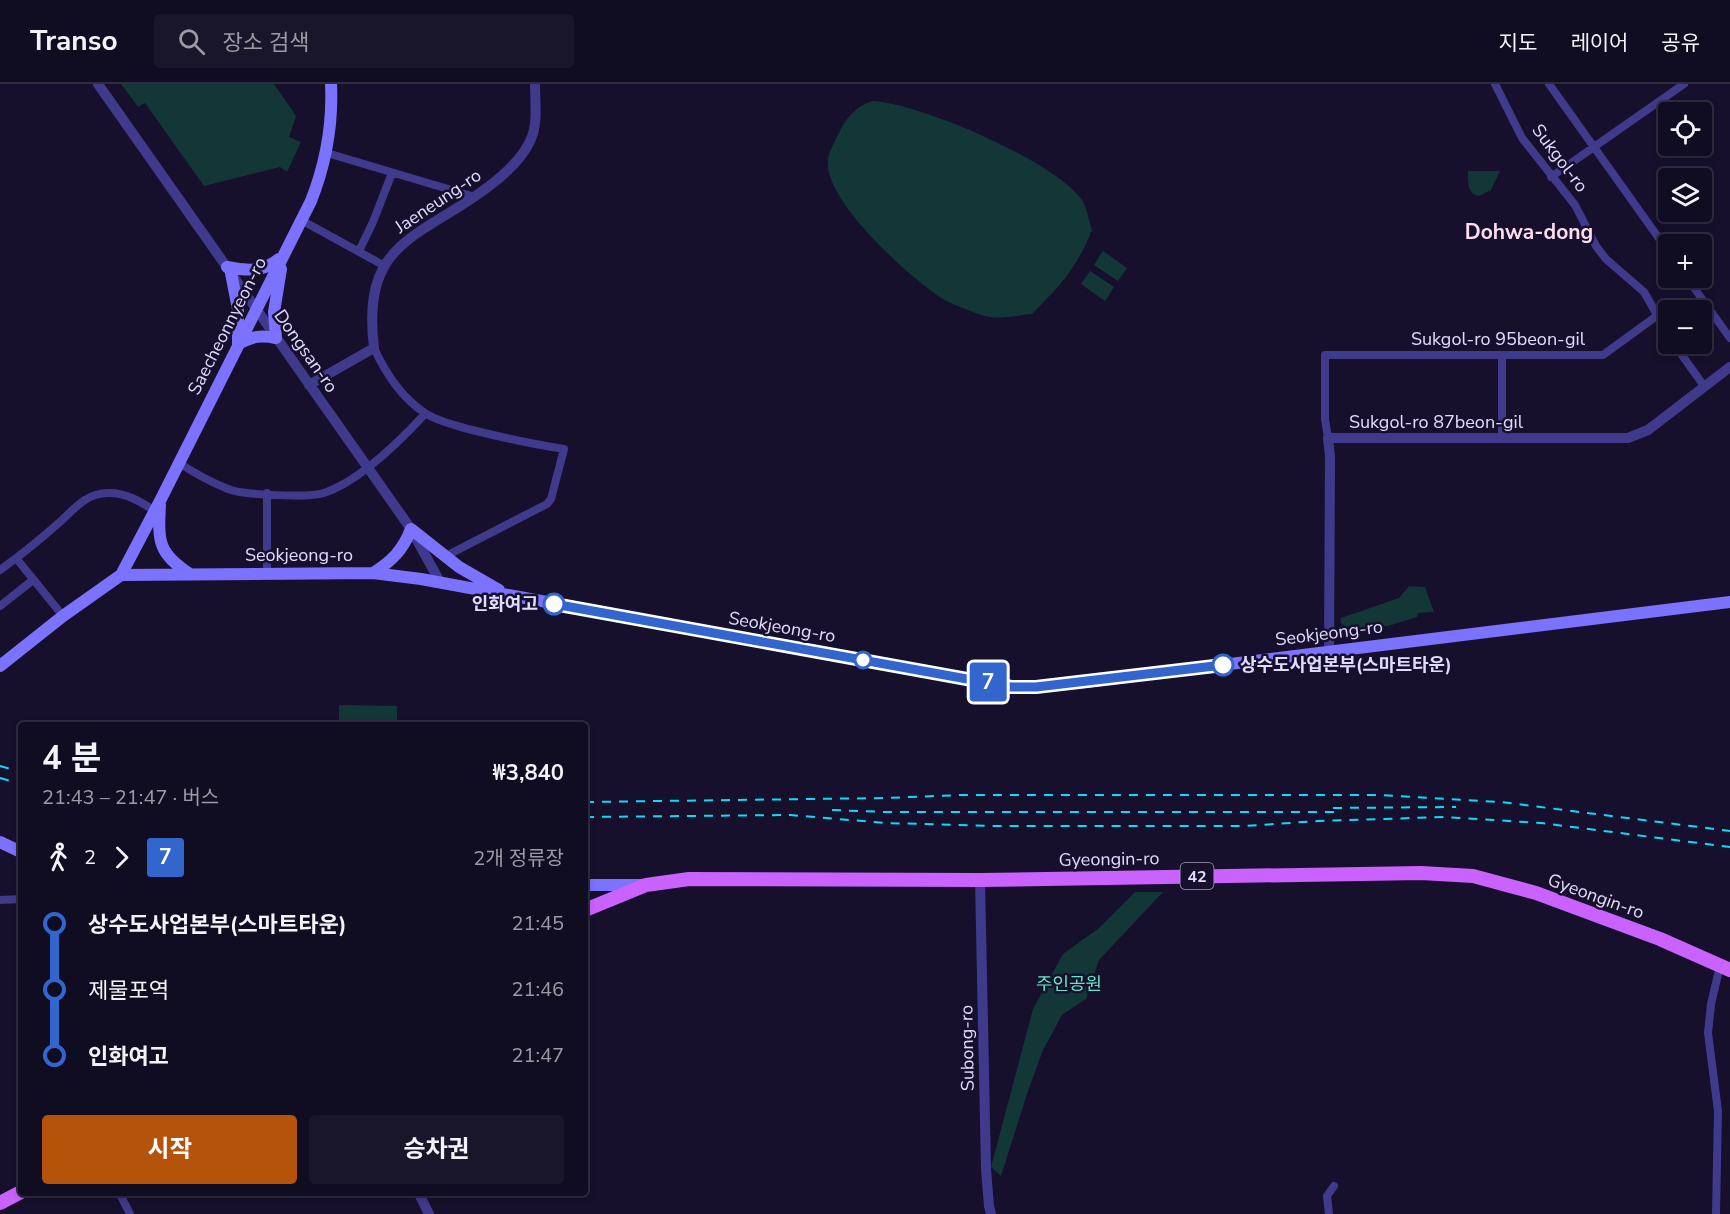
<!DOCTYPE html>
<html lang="ko">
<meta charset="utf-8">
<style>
:root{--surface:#100c21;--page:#19152a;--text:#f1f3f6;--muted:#9c9ba5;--line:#302c3f;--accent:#b45309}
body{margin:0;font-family:"Nunito Sans","Noto Sans KR",sans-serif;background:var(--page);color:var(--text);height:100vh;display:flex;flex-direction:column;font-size:22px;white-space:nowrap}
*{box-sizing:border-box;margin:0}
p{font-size:20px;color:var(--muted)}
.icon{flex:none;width:33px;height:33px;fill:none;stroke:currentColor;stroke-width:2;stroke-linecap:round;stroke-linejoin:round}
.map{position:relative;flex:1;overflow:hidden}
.side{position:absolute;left:18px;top:638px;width:570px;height:474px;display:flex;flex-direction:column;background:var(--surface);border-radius:6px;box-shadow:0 3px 9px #0003,0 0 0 2px var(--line)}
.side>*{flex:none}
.badge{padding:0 12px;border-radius:4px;font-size:21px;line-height:39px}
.buttons{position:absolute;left:1658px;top:18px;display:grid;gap:12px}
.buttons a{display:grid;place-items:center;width:54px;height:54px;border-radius:6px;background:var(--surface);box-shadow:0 3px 9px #0003,0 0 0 2px var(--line);font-size:30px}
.map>.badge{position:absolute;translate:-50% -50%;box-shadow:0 0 0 3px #fff}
.legs{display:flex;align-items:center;gap:9px;height:66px;padding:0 24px;font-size:20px}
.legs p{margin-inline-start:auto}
.headline{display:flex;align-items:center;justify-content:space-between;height:102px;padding:0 24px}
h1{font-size:33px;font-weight:700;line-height:45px}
.primary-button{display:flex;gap:12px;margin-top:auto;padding:12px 24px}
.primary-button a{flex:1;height:69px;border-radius:6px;background:var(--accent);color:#fff;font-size:24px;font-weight:700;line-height:69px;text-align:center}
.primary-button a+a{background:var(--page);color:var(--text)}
ul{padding:0 24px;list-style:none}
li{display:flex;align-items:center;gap:21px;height:66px;font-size:22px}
li i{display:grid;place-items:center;width:9px;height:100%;margin:0 8px;background:currentColor}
li i::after{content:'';width:15px;height:15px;margin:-8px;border:4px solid;border-radius:50%;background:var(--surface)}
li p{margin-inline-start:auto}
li:first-child i{background:linear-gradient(#0000 50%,currentColor 0)}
li:last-child i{background:linear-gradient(currentColor 50%,#0000 0)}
header{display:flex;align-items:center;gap:36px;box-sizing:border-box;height:84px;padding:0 30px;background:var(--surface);border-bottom:2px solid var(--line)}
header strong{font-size:28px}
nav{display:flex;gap:33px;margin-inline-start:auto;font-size:21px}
.search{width:420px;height:54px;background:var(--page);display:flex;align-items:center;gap:15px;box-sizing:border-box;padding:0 21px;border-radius:6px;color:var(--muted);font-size:22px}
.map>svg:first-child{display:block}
.green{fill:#133636}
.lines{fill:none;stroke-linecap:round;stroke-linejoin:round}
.minor{stroke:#403a8c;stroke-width:8}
.tertiary{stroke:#403a8c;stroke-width:10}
.secondary{stroke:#7b72ff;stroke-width:12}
.primary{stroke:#ca62ff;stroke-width:14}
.rail{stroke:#07ddff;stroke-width:2;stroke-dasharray:9 8;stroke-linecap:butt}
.line-1-casing{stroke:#fff;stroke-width:14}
.line-1{stroke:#36c;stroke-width:9}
.stop-1-dot{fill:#fff;stroke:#36c;stroke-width:3}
.labels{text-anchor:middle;stroke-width:5;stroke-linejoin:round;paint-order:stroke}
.shield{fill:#16102c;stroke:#a49ec0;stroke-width:1.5}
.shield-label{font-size:16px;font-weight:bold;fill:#e1dbff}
.street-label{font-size:18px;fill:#e1dbff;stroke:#16102c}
.stop-label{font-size:18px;font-weight:bold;fill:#e1dbff;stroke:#16102c;text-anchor:end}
.park-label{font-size:18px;fill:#61e5c9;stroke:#16102c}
.quarter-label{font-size:21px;font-weight:bold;fill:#ffddf1;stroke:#16102c}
</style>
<header>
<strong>Transo</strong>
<div class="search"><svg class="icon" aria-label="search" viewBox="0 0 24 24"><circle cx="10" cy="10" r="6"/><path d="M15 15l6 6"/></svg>장소 검색</div>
<nav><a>지도</a><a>레이어</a><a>공유</a></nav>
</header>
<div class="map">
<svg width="1730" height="1130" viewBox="0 0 1730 1130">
<rect width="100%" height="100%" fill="#16102c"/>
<path class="green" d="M 121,0 L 274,0 L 296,32 L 289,53 L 301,58 L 287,88 L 280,83 L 204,102 L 145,19 L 138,23 Z
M 872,17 C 920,19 1054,77 1082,116 C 1087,124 1089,137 1092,146 C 1077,184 1060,202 1032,230 C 1019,231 1003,235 990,233 C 982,232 951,220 943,215 C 911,195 824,117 828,77 C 828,69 834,59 838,51 C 845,35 855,23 872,17 Z
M 1468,87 L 1500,87 L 1491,106 L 1479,112 C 1467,110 1468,97 1468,87 Z
M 1103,167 L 1127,184 L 1118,197 L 1094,181 Z
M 1090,187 L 1114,203 L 1105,217 L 1081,200 Z
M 1409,502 L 1425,503 L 1434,528 L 1418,529 L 1417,533 L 1388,542 L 1349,546 L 1341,539 L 1341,534 L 1399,514 Z
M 339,621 L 397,622 L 397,640 L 339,640 Z
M 1135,808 L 1163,808 L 1099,876 L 1086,915 L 1062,931 L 1043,966 L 1028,1007 L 1001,1092 L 991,1083 L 1033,925 L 1063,870 L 1099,844 Z"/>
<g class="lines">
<path class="minor" d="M 1495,0 L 1522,54 L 1575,121 L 1596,162 L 1606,175 L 1644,208 L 1668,250
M 1549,0 L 1668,167
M 327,69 L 475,113
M 1551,93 L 1684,0
M 301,136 L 383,181
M 359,167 L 373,138 L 392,89
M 1687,194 L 1730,254
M 1674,260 L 1704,302
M 374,264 C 385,288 402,314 425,329 C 437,337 455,341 468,345 C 500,353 532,360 564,365 L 551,415 L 547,420 L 446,472
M 1502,271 L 1502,355
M 1328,354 L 1325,335 L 1325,271 L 1603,271 L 1658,231
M 179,379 C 194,389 211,398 228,405 C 242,411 309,414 324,409 C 360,397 400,357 425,330
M 267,409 L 267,488
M 16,474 L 63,532
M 0,486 C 21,471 42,454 61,437 C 75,424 87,409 108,409 C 125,408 141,418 155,427
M 0,522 L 33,496
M 0,816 L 21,815
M 119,1108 L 130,1130
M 1329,1130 L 1327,1112 L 1334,1102
M 1716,1130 L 1718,1027 L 1708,949 L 1711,920 L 1720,882"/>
<path class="tertiary" d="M 98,0 L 411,445 L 440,498
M 309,301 L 374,264 C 361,157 417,156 488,103 C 504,91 523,74 531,55 C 538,40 535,17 535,0
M 1329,566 L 1330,373 L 1328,354 L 1628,354 L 1648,346 L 1730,283
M 980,796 L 986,1085 L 989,1122 L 991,1130
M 418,1108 L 429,1130"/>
<path class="secondary" d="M 227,183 C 247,187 263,188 279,175
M 231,189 L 238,225 L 238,260 C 253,252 261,251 276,254 L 274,228 L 281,185
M 160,421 C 158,458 158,469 190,490
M 373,489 C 392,477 403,466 411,445 L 459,483 L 499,506
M 121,491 L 161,415 L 311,117 C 326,79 333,42 331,0
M 0,582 L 63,532 L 121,491 L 373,489 L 421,495 L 1011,603 L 1036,603 L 1077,599 L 1730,518
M 0,758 L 21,768
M 585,801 L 644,801"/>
<path class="primary" d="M 585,826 L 646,801 L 689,795 L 980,796 L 1421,789 L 1473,792 L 1536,809 L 1660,855 L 1730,886
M 0,1119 L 21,1108"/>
<path class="rail" d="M 0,682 L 21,688
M 0,694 L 21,700
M 585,718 L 886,714 L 961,711 L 1378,711 L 1501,718 L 1730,747
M 1333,724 L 1456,723
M 832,726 L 886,728 L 1342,728
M 585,733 L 790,731 L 886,739 L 992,742 L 1245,742 L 1318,737 L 1444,733 L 1541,739 L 1730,763"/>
</g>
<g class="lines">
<g class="line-1-casing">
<path id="line-1" d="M 554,520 L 1011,603 L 1036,603 L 1223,581"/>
</g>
<use href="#line-1" class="line-1"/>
</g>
<g class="stop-1-dot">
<circle cx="554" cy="520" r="10"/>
<circle cx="863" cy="576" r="8"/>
<circle cx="1223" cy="581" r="10"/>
</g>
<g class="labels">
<rect class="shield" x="1180.5" y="779" width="33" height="26" rx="4.5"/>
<g class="shield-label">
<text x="1197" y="798">42</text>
</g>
<g class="street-label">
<text transform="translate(1560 74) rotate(53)" y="6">Sukgol-ro</text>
<text transform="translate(438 117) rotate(-34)" y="6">Jaeneung-ro</text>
<text transform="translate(227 242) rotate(-63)" y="6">Saecheonnyeon-ro</text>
<text x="1498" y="261">Sukgol-ro 95beon-gil</text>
<text transform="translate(306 267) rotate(55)" y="6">Dongsan-ro</text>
<text x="1436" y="344">Sukgol-ro 87beon-gil</text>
<text x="299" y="477">Seokjeong-ro</text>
<text transform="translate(782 543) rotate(10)" y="6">Seokjeong-ro</text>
<text transform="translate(1329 549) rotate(-7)" y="6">Seokjeong-ro</text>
<text transform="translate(1109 775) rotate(-1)" y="6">Gyeongin-ro</text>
<text transform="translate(1596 812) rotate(20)" y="6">Gyeongin-ro</text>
<text transform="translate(967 964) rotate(-91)" y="6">Subong-ro</text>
</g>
<g class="stop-label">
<text x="538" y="526">인화여고</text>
<text x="1240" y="587" text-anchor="start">상수도사업본부(스마트타운)</text>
</g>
<g class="park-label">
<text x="1069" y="906">주인공원</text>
</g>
<g class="quarter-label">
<text x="1529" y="155">Dohwa-dong</text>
</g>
</g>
</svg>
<div class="buttons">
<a><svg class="icon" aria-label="locate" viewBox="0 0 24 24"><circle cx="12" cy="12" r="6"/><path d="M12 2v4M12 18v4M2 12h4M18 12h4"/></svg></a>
<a><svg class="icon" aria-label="layers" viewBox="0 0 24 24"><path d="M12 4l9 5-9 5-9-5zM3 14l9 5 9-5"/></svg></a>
<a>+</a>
<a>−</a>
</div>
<b class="badge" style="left:988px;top:598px;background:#36c;color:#fff">7</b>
<section class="side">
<div class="headline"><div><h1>4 분</h1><p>21:43 – 21:47 · 버스</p></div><b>₩3,840</b></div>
<div class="legs"><svg class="icon" aria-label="walk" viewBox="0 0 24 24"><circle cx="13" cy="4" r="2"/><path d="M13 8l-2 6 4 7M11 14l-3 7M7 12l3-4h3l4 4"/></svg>2<svg class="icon" aria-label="forward" viewBox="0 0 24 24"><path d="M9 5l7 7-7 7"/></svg><b class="badge" style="background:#36c;color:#fff">7</b><p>2개 정류장</p></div>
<ul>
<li><i style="color:#36c"></i><b>상수도사업본부(스마트타운)</b><p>21:45</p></li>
<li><i style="color:#36c"></i><span>제물포역</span><p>21:46</p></li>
<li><i style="color:#36c"></i><b>인화여고</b><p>21:47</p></li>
</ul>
<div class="primary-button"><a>시작</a><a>승차권</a></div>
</section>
</div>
